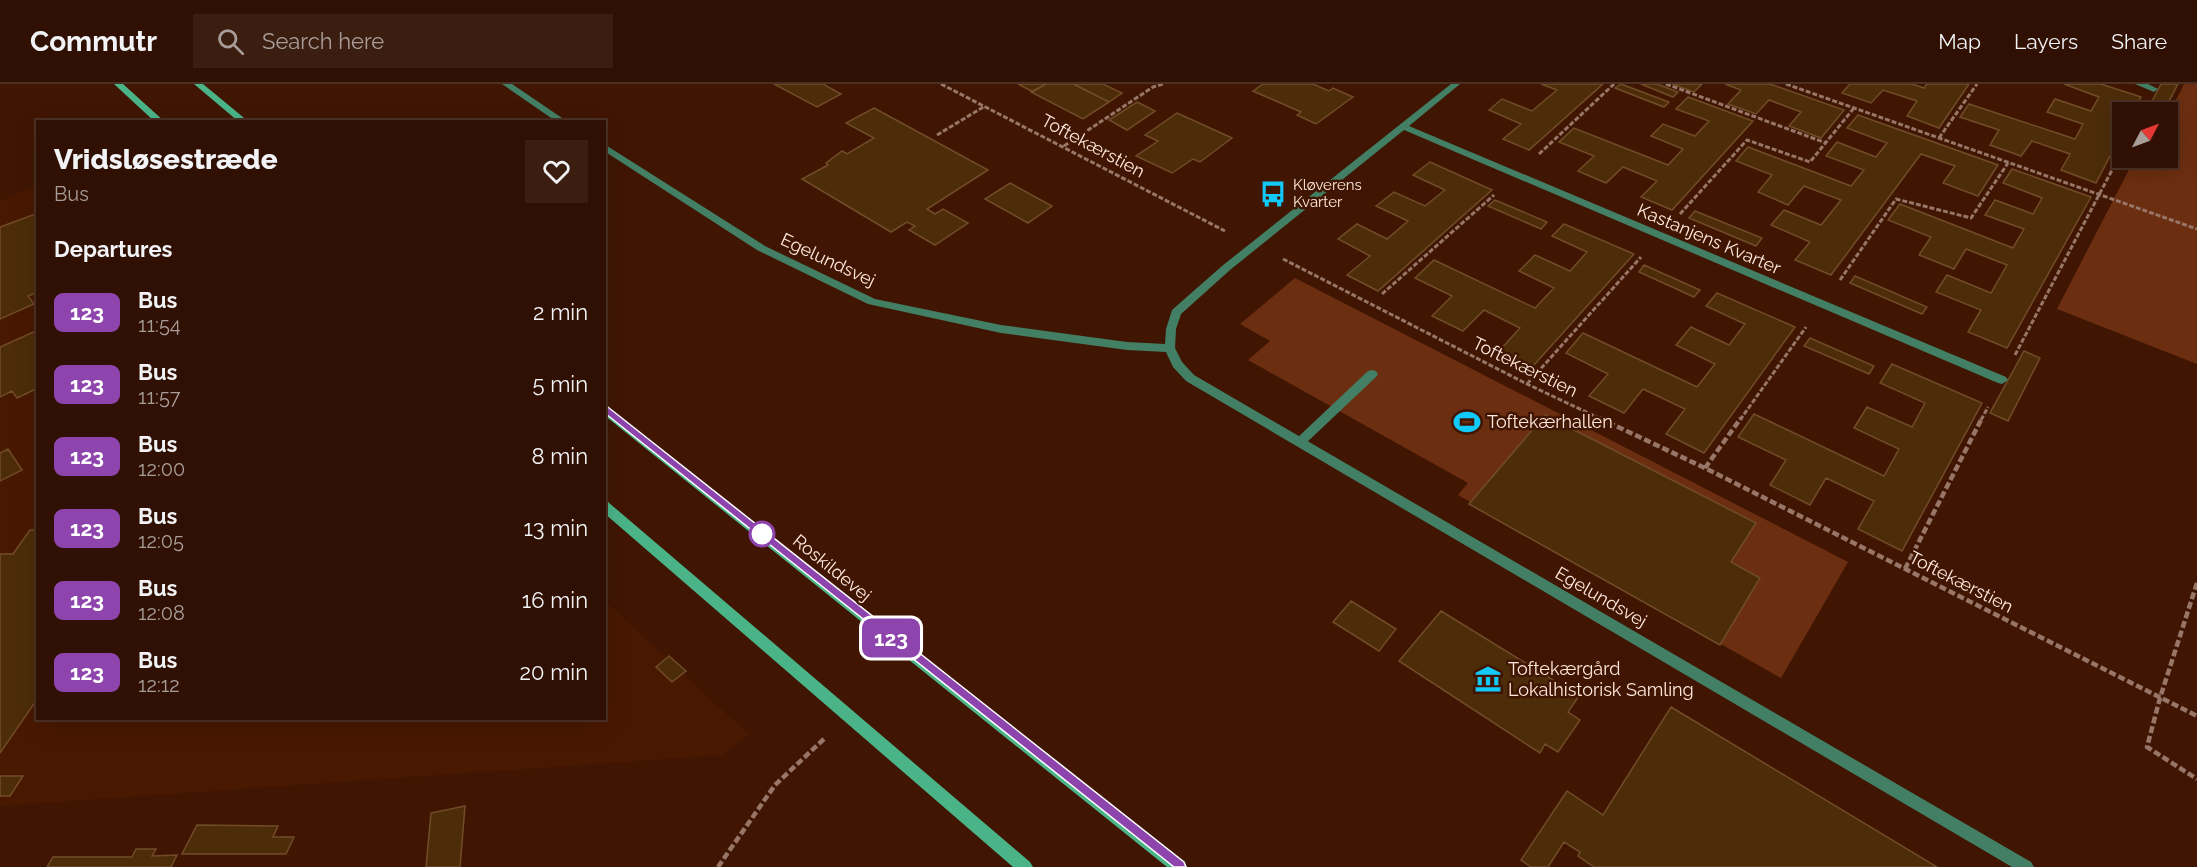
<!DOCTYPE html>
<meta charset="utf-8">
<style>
:root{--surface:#301002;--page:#3c1e11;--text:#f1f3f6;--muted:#a89d99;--line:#4b3024}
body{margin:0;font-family:Raleway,sans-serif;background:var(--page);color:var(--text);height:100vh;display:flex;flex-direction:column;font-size:22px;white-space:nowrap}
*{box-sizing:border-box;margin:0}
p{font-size:20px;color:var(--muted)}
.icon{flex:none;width:33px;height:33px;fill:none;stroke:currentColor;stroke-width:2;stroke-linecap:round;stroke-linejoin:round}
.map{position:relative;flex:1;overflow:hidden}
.drawer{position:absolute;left:36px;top:36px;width:570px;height:600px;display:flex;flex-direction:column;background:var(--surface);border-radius:0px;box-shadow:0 6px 24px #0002,0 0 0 2px var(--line)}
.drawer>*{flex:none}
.badge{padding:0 12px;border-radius:9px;font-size:21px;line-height:39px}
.needle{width:39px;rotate:49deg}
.tools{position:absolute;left:2112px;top:18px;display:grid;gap:12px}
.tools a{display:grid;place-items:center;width:66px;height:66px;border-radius:0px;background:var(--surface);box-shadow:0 6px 24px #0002,0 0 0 2px var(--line);font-size:30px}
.map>.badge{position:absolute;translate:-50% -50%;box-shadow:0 0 0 3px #fff}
h2{padding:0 18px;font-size:22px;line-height:54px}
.round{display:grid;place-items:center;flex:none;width:63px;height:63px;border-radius:0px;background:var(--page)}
.summary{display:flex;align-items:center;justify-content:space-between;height:102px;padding:0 18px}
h1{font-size:28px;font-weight:800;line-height:45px}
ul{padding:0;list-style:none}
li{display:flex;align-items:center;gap:18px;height:72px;padding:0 18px}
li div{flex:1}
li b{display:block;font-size:22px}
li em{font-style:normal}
li .badge{min-width:66px;font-weight:700;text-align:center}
header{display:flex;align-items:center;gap:36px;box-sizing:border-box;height:84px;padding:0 30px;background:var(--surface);border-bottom:2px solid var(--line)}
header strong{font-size:28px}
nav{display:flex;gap:33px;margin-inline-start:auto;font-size:21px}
.search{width:420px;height:54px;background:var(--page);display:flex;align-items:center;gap:15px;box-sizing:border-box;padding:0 21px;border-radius:0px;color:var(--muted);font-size:22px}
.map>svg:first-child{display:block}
.built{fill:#491801}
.green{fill:#6c2e10}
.building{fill:#4d2d09;stroke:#714c28;stroke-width:1.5}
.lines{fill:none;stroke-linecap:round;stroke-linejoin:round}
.path-far1{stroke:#977567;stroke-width:3;stroke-dasharray:5 2;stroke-linecap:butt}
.path{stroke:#977567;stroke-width:4.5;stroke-dasharray:7 3;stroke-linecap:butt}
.service{fill:#427f64;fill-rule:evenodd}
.minor{fill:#427f64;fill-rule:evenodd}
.secondary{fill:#4ab388;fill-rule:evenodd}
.line{fill:#8e44ad;stroke:#fff;stroke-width:1.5}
.stop-dot{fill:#fff;stroke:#8e44ad;stroke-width:3}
.labels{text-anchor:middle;stroke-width:5;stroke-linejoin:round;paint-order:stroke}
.far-poi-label{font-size:15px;fill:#ffe7de;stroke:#401603;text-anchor:start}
.street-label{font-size:18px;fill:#ffe7de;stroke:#401603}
.poi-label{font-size:18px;fill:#ffe7de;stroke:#401603;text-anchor:start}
</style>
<header>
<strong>Commutr</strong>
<div class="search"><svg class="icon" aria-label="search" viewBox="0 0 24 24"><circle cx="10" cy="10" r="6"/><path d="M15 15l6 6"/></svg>Search here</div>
<nav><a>Map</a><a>Layers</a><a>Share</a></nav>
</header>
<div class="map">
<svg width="2197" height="783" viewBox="0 0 2197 783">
<rect width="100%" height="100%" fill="#401603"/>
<path class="built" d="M 37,101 L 38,634 L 604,634 L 605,517 L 748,650 L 723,671 L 0,722 L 0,117 Z"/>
<path class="green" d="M 2184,0 L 2197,0 L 2197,280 L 2057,225 L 2135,74 L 2168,74 L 2168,28 L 2158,28 L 2160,23 L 2171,26 Z
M 1295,194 L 1848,478 L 1781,594 L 1458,411 L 1468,399 L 1248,276 L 1270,257 L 1240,240 Z"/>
<path class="building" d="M 774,0 L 823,0 L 841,10 L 817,23 Z
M 1018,0 L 1046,0 L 1033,8 Z
M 1046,0 L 1074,0 L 1109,18 L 1083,35 L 1031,8 Z
M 1073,0 L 1103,0 L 1122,9 L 1109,18 Z
M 1263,0 L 1313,0 L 1329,7 L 1333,4 L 1353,13 L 1316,40 L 1297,31 L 1301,28 L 1253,7 Z
M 1541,0 L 1603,0 L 1529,66 L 1503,55 L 1521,40 L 1489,26 L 1502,15 L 1532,27 L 1557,6 Z
M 1621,0 L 1669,18 L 1664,23 L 1615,4 Z
M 1641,0 L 1657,0 L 1678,8 L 1673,13 Z
M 1672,0 L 1702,0 L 1694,8 Z
M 1725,0 L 1770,0 L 1844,26 L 1821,54 L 1789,42 L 1801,28 L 1769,16 L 1756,30 L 1728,20 L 1741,6 Z
M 1850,0 L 1912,0 L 1924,4 L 1927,0 L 1969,0 L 1939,44 L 1907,32 L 1917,17 L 1883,6 L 1871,19 L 1842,9 Z
M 2064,0 L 2101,0 L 2141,13 L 2133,28 L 2122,28 L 2122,49 L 2096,99 L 2061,86 L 2070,70 L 2032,57 L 2021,72 L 1990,61 L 1999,46 L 1960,33 L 1969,20 L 2075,55 L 2083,40 L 2047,28 L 2055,15 L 2091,27 L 2099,13 Z
M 2161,0 L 2178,0 L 2166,23 L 2151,19 Z
M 1688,13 L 1753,37 L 1672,126 L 1641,113 L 1657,97 L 1623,83 L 1606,99 L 1578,87 L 1594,72 L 1559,58 L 1574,44 L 1668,81 L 1683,65 L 1651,52 L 1663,40 L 1695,52 L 1709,37 L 1676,25 Z
M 1137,18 L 1155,27 L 1127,46 L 1109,36 Z
M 874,24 L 988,86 L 927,125 L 935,130 L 943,125 L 968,139 L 935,161 L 909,146 L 915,142 L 907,138 L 891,148 L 802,95 L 828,81 L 826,79 L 842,67 L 847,70 L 874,54 L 846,39 Z
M 1177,29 L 1232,54 L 1200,78 L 1193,75 L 1172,89 L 1136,72 L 1158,57 L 1145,51 Z
M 1858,31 L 1998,81 L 1978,112 L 1943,99 L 1955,82 L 1921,70 L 1831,191 L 1795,176 L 1810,158 L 1771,141 L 1784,126 L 1821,141 L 1841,116 L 1804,102 L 1788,121 L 1758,108 L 1772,91 L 1736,77 L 1748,63 L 1851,102 L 1864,86 L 1826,72 L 1837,58 L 1876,73 L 1887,59 L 1847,44 Z
M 1430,78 L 1492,106 L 1378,207 L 1347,191 L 1370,172 L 1338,155 L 1357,140 L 1387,155 L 1408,137 L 1376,122 L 1394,108 L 1425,122 L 1445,106 L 1413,91 Z
M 2012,85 L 2091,113 L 2007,264 L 1968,248 L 1981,226 L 1936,208 L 1947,191 L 1991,209 L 2007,181 L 1966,165 L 1954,185 L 1919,171 L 1931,153 L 1888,136 L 1900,120 L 2013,164 L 2024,145 L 1985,131 L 1995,116 L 2033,130 L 2042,114 L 2003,99 Z
M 1010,99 L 1052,122 L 1028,139 L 985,115 Z
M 1495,116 L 1547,138 L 1541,145 L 1488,122 Z
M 1695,127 L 1762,154 L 1756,162 L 1689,134 Z
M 38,129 L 38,208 L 28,212 L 34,220 L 0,235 L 0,143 Z
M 1564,140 L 1634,170 L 1533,282 L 1500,266 L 1520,244 L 1484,226 L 1463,247 L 1432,232 L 1452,212 L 1415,194 L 1434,176 L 1535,224 L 1554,204 L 1519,187 L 1535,171 L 1570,187 L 1587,168 L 1552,152 Z
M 1644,181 L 1700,206 L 1694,213 L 1639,188 Z
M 1855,192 L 1927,223 L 1922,230 L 1850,199 Z
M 1717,209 L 1795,243 L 1704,369 L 1666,350 L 1685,325 L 1643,305 L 1624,329 L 1589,312 L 1608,290 L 1566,269 L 1583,249 L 1697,303 L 1715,280 L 1676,261 L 1691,243 L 1729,261 L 1745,240 L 1706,222 Z
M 38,246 L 38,304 L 17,314 L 12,307 L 0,313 L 0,263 Z
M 1810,254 L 1874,282 L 1869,290 L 1804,262 Z
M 2024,267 L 2040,274 L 2008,337 L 1990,329 Z
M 1892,280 L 1982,319 L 1902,467 L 1858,445 L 1874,417 L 1826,394 L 1810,421 L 1770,401 L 1786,376 L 1738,353 L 1754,330 L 1884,392 L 1899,365 L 1854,344 L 1867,323 L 1912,343 L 1925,319 L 1880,299 Z
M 1545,331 L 1756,439 L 1731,478 L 1760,494 L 1720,561 L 1469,420 Z
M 8,365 L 22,386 L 0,397 L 0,369 Z
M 30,446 L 38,446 L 38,614 L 0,669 L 0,470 L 13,470 Z
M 1351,517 L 1396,545 L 1379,567 L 1333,538 Z
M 1441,527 L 1579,612 L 1568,628 L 1580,636 L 1558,668 L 1545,660 L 1540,669 L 1399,577 Z
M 669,572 L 686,587 L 672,598 L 656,583 Z
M 1671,623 L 1937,783 L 1594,783 L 1578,772 L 1580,768 L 1564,758 L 1548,783 L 1531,783 L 1521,776 L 1567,707 L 1603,731 Z
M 0,692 L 23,692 L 10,712 L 0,712 Z
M 465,722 L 460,783 L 426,783 L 431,729 Z
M 197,741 L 278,742 L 273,753 L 294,753 L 286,770 L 182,770 Z
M 136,765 L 156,765 L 152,772 L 177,771 L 171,783 L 47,783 L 53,773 L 132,773 Z"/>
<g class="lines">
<path class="path-far1" d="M 941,0 L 1225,147
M 1666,0 L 1826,59
M 1786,0 L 2197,145
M 937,51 L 985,22
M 1939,54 L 1977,0
M 1064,62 L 1153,3 L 1163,0
M 1539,70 L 1614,0
M 1680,130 L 1747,56 L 1810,78 L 1854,24
M 1283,175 L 1527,300 L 1603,336
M 1840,196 L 1896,115 L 1971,134 L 2008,79
M 1382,210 L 1494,111
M 2015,271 L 2122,67
M 1527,300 L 1641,173
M 1740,336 L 1806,243
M 1981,336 L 1988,323"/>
<path class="path" d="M 1599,334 L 1705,384 L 2197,632
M 1705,384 L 1741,334
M 1905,485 L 1982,334
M 2197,499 L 2160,614 L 2147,663 L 2197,695
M 718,783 L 775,701 L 826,653"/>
<path class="service" d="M 1372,286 L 1376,287 L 1378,290 L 1376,293 L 1304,361 L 1296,361 L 1294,358 L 1296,355 L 1368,287 Z"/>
<path class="minor" d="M 502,0 L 512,0 L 568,38 L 557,38 Z
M 1451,0 L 1460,0 L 1409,42 L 2006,293 L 2008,296 L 2002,300 L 1998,299 L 1404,46 L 1230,186 L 1181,230 L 1176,245 L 1175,264 L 1182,278 L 1194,291 L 2031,778 L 2034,783 L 2012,783 L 1186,297 L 1173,283 L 1166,268 L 1127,266 L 1001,249 L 868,220 L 757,166 L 604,67 L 604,60 L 765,162 L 875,215 L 1001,241 L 1127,258 L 1165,260 L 1166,245 L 1172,226 L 1222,182 Z
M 2135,0 L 2148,0 L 2158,5 L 2154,8 Z"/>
<path class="secondary" d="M 114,0 L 123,0 L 165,38 L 155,38 Z
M 194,0 L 203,0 L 249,38 L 239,38 Z
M 604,320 L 1184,778 L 1187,783 L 1167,783 L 604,331 Z
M 604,416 L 608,418 L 1030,778 L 1033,783 L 1013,783 L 604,429 Z"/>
</g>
<path class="line" d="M 604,320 L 1184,778 L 1186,783 L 1174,783 L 601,326 L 599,324 Z"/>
<defs>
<g id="bus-bare" transform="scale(2.07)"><path d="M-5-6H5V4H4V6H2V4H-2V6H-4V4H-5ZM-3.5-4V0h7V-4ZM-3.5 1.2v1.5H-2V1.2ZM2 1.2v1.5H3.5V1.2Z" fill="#11cafa" stroke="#401603" stroke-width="2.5" paint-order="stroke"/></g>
<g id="stadium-bare" transform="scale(2.07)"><path d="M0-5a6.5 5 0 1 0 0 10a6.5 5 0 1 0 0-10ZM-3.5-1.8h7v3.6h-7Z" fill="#11cafa" stroke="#401603" stroke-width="2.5" paint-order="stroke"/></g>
<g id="museum-bare" transform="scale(2.07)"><path d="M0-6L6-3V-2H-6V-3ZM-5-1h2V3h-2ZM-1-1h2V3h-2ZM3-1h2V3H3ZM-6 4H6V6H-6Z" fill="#11cafa" stroke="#401603" stroke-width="2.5" paint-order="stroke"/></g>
</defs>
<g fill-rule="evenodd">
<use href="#bus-bare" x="1273" y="110"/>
<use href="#stadium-bare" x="1467" y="338"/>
<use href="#museum-bare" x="1488" y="595"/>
</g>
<circle class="stop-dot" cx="762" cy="450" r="12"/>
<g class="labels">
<g class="far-poi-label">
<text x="1293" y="106">Kløverens<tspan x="1293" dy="17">Kvarter</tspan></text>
</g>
<g class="street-label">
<text transform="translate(1093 62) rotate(28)" y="6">Toftekærstien</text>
<text transform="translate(1709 155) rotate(23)" y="6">Kastanjens Kvarter</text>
<text transform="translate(828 176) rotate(25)" y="6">Egelundsvej</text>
<text transform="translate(1525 283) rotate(26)" y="6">Toftekærstien</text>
<text transform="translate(832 484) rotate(39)" y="6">Roskildevej</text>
<text transform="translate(1961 498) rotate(27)" y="6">Toftekærstien</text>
<text transform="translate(1601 513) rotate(30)" y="6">Egelundsvej</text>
</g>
<g class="poi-label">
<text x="1487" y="344">Toftekærhallen</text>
<text x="1508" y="591">Toftekærgård<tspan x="1508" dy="21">Lokalhistorisk Samling</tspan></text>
</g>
</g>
</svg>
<div class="tools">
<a><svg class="needle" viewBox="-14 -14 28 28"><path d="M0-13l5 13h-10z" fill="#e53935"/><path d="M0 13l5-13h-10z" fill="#a89d99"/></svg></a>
</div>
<b class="badge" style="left:891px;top:554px;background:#8e44ad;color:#fff">123</b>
<section class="drawer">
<div class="summary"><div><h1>Vridsløsestræde</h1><p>Bus</p></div><a class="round"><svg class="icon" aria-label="heart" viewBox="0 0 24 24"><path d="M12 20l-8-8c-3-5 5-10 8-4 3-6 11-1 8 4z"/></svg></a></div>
<h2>Departures</h2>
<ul>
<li><span class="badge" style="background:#8e44ad;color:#fff">123</span><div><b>Bus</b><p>11:54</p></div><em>2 min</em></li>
<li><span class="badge" style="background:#8e44ad;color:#fff">123</span><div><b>Bus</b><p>11:57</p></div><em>5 min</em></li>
<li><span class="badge" style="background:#8e44ad;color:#fff">123</span><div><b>Bus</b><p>12:00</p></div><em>8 min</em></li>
<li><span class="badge" style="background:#8e44ad;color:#fff">123</span><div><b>Bus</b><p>12:05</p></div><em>13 min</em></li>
<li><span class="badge" style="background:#8e44ad;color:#fff">123</span><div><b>Bus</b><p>12:08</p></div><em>16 min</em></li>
<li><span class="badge" style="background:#8e44ad;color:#fff">123</span><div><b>Bus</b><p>12:12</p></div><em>20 min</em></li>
</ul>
</section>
</div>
